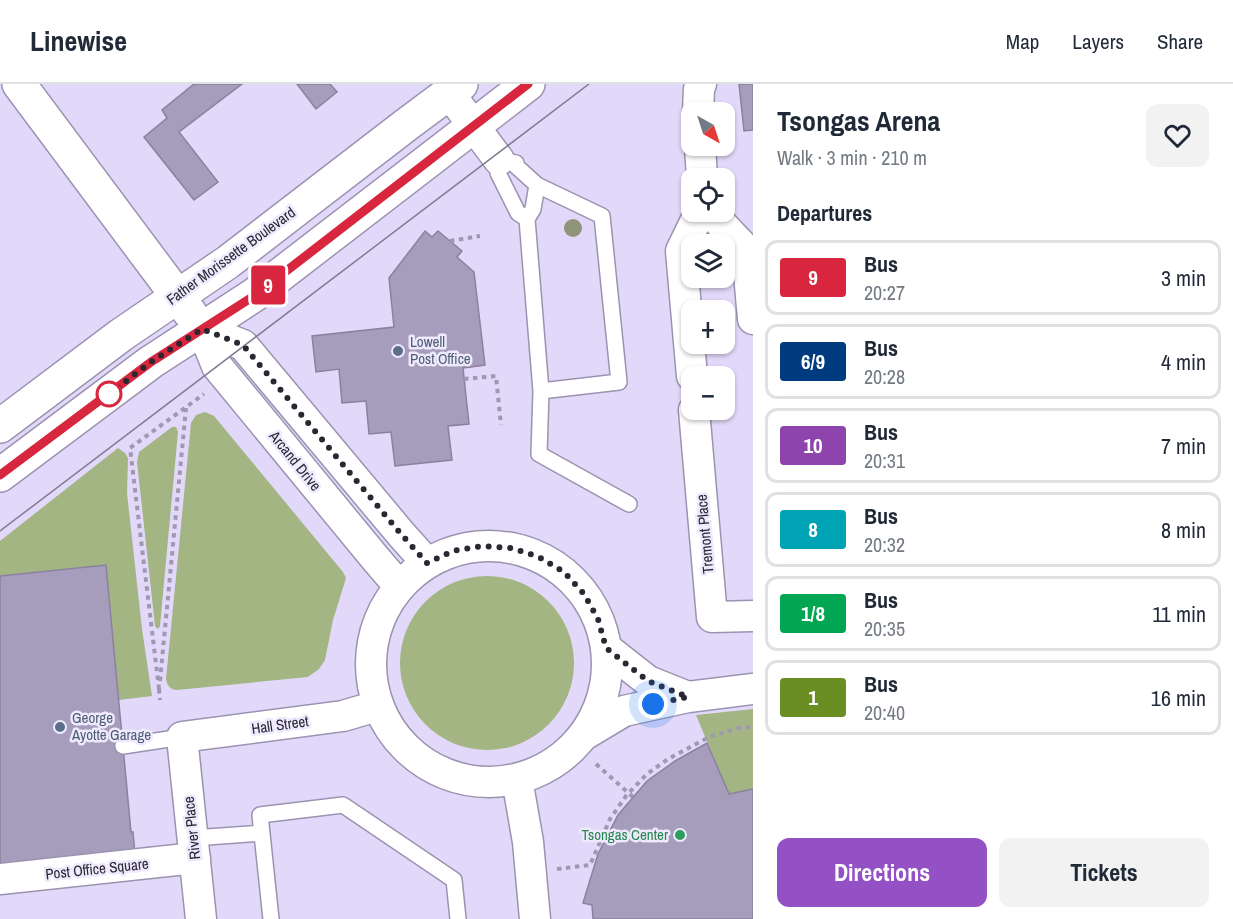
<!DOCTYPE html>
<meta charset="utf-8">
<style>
:root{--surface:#fff;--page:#f2f2f3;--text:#1f2937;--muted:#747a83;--line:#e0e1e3;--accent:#9451c5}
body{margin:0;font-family:"Archivo Narrow",sans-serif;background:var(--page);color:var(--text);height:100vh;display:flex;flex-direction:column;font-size:22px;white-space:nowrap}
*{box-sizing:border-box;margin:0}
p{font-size:20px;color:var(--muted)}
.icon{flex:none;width:33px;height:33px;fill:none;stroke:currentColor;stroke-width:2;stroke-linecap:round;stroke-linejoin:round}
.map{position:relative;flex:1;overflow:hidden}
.details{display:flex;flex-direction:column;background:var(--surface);width:480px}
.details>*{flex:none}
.badge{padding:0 12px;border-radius:4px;font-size:21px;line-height:39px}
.needle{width:39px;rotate:141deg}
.buttons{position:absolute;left:681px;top:18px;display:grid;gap:12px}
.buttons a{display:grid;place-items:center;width:54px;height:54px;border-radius:12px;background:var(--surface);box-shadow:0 2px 4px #0004;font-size:30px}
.you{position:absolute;width:30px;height:30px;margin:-15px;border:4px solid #fff;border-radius:50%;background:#1a73e8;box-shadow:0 0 0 9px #1a73e833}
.map>.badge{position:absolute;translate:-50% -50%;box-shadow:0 0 0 3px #fff}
h2{padding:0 24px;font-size:22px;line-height:54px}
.round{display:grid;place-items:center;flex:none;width:63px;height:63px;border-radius:12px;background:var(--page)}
.head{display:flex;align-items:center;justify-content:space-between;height:102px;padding:0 24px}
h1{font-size:28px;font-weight:700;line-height:45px}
.button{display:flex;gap:12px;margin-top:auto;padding:12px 24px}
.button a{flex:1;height:69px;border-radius:12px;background:var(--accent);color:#fff;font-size:24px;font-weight:700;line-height:69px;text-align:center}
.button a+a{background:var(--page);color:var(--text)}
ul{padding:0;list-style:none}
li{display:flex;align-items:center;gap:18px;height:75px;margin:0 12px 9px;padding:0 12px;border:3px solid var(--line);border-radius:12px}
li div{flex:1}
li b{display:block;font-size:22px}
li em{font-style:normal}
li .badge{min-width:66px;font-weight:700;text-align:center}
header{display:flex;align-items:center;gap:36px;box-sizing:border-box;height:84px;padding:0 30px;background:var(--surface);border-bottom:2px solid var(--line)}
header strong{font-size:28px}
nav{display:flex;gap:33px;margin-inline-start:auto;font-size:21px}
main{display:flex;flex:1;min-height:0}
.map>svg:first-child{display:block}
.green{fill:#a3b582}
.building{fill:#a69cbb;stroke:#8b819f;stroke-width:1.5}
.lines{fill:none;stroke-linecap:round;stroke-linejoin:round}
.lane-casing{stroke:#9b93b1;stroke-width:18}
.street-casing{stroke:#9b93b1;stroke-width:33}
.primary-casing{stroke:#9b93b1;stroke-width:36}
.path{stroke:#9f98b1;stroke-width:4;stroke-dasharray:4.5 4.5;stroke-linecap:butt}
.lane{stroke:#fff;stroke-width:15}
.street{stroke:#fff;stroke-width:30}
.primary{stroke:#fff;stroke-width:33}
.tram{stroke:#817b91;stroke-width:1.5}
.tree{fill:#8e9579}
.line-casing{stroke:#fff;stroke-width:14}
.line{stroke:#d7263d;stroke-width:9}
.walk{stroke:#2a2733;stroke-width:6;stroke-dasharray:0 10.8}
.service-dot{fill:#5c6f8a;stroke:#eee9fd;stroke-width:2}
.stop-dot{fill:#fff;stroke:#d7263d;stroke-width:3}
.leisure-dot{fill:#2e9e5b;stroke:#eee9fd;stroke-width:2}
.labels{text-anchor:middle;stroke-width:5;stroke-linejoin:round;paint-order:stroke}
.street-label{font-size:15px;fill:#2a2733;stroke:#eee9fd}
.service-label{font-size:15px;fill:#4e5e75;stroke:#eee9fd;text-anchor:start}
.leisure-label{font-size:15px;fill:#27864d;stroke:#eee9fd;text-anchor:end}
</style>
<header>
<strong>Linewise</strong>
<nav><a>Map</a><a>Layers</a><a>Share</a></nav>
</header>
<main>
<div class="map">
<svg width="753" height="835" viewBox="0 0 753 835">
<rect width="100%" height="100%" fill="#e2d9fa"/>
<path class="green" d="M 205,328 L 214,332 L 343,488 L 346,494 L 333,536 L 325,576 L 319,585 L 308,593 L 177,606 C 171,606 167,602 166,595 L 191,339 L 196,331 Z
M 172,343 L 176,343 L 178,348 L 160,542 L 158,545 L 155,542 L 137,378 L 139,368 Z
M 118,364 L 125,369 L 128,374 L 127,409 L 142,545 L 152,612 L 119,616 L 106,481 L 0,492 L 0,457 Z
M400 579a87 87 0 1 1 174 0a87 87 0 1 1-174 0Z
M 753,625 L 753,705 L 729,710 L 696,631 Z"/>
<path class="building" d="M 194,0 L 242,0 L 179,48 L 218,98 L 194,116 L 144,53 L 167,34 L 162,26 Z
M 297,0 L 330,0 L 337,8 L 316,25 Z
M 739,0 L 753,0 L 753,46 L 744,47 Z
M 425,147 L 432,153 L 438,147 L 462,167 L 457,173 L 474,188 L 485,281 L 463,284 L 469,340 L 448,342 L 452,376 L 395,382 L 391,348 L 369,350 L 366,317 L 342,319 L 339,285 L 316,288 L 312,252 L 394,243 L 389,194 Z
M 106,481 L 131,748 L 133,748 L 135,771 L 0,784 L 0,492 Z
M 707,659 L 729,710 L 753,705 L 753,835 L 593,835 L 592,821 L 583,819 L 598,770 L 618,731 L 647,697 L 675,677 Z"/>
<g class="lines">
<g class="lane-casing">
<path id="lane" d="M 499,76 L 516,79 L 516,82 L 537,101 L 602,132 L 619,298 L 541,307 L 527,135 L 518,129 L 498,89 Z
M 527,135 L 533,125 L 537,101
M 541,307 L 539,370 L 629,420
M 123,662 L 182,653
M 193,754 L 262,749
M 271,835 L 260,731 L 343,721 L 454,796 L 458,835"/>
</g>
<g class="street-casing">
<path id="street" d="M 449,9 L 499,76
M 698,28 L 699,5 L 701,0
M 700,62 L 702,94
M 710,128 L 747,167 L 753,235
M 202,245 L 243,261 L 401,450 L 427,479
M 202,245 L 217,282 L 375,474 L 399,502
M 692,292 L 681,167 L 700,128
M 694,326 L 712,533 L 753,532
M371 580a118 118 0 1 1 236 0a118 118 0 1 1-236 0Z
M 606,564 L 648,597 L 688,613
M 584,651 L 624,627 L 688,613 L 753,605
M 517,695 L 528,758 L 535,835
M 0,795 L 195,774
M 201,835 L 182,653 L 343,632 L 377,622"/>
</g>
<g class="primary-casing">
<path id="primary" d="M 19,0 L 190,229
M 0,342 L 121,251 L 228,178 L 406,41 L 461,0
M 0,391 L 151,278 L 254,211 L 528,0"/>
</g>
<path class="path" d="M 450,157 L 480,152
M 464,295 L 496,292 L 501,341
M 160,597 L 186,324
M 159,605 L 130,364 L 204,310
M 159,605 L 160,616
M 596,680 L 633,713
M 557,785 L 590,781 L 610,735 L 626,712 L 647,690 L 668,675 L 709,653 L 738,644 L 753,643"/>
<use href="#lane" class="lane"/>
<use href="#street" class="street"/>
<use href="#primary" class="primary"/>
<path class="tram" d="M 0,447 L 589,0"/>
</g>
<circle class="tree" cx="573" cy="144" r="9"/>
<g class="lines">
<g class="line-casing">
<path id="line" d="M 0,391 L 151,278 L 254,212 L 528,0"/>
</g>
<use href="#line" class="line"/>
<path class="walk" d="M 109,310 L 151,278 L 202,245 L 243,261 L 401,450 L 427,479 L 453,467 L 482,462 L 511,464 L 539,473 L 564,488 L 584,510 L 598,535 L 606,564 L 648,597 L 688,613 L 653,620"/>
</g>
<g class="service-dot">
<circle cx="398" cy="267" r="6"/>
<circle cx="60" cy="643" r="6"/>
</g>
<circle class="stop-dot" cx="109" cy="310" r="12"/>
<circle class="leisure-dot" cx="680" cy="751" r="6"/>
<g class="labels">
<g class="street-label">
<text transform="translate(231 172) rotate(-36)" y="5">Father Morissette Boulevard</text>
<text transform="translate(295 377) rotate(51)" y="5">Arcand Drive</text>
<text transform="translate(705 450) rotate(-95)" y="5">Tremont Place</text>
<text transform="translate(280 641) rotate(-8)" y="5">Hall Street</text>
<text transform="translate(192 744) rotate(-96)" y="5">River Place</text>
<text transform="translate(97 785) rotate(-6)" y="5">Post Office Square</text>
</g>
<g class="service-label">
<text x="410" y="263">Lowell<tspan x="410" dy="17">Post Office</tspan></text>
<text x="72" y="639">George<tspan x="72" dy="17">Ayotte Garage</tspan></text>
</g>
<g class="leisure-label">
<text x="668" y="756">Tsongas Center</text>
</g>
</g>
</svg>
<div class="buttons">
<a><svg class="needle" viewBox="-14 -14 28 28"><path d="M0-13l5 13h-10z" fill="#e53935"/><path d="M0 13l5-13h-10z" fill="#747a83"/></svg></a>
<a><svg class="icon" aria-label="locate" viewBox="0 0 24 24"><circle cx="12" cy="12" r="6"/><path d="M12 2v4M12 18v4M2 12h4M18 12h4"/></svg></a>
<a><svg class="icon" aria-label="layers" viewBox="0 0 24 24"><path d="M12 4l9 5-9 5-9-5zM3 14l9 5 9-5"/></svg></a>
<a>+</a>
<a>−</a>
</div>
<div class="you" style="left:653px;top:620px"></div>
<b class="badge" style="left:268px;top:201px;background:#d7263d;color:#fff">9</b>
</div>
<section class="details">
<div class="head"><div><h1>Tsongas Arena</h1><p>Walk · 3 min · 210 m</p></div><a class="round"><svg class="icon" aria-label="heart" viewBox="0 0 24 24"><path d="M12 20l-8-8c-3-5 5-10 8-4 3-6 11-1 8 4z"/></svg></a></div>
<h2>Departures</h2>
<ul>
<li><span class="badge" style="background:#d7263d;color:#fff">9</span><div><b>Bus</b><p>20:27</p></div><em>3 min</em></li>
<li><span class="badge" style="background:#003b80;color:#fff">6/9</span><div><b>Bus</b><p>20:28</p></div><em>4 min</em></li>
<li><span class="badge" style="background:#8e44ad;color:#fff">10</span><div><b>Bus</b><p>20:31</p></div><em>7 min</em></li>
<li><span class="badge" style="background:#00a3b4;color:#fff">8</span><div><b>Bus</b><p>20:32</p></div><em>8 min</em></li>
<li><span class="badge" style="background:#00a651;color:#fff">1/8</span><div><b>Bus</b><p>20:35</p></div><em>11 min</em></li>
<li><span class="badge" style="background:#6b8e23;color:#fff">1</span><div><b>Bus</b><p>20:40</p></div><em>16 min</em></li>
</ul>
<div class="button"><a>Directions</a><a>Tickets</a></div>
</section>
</main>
